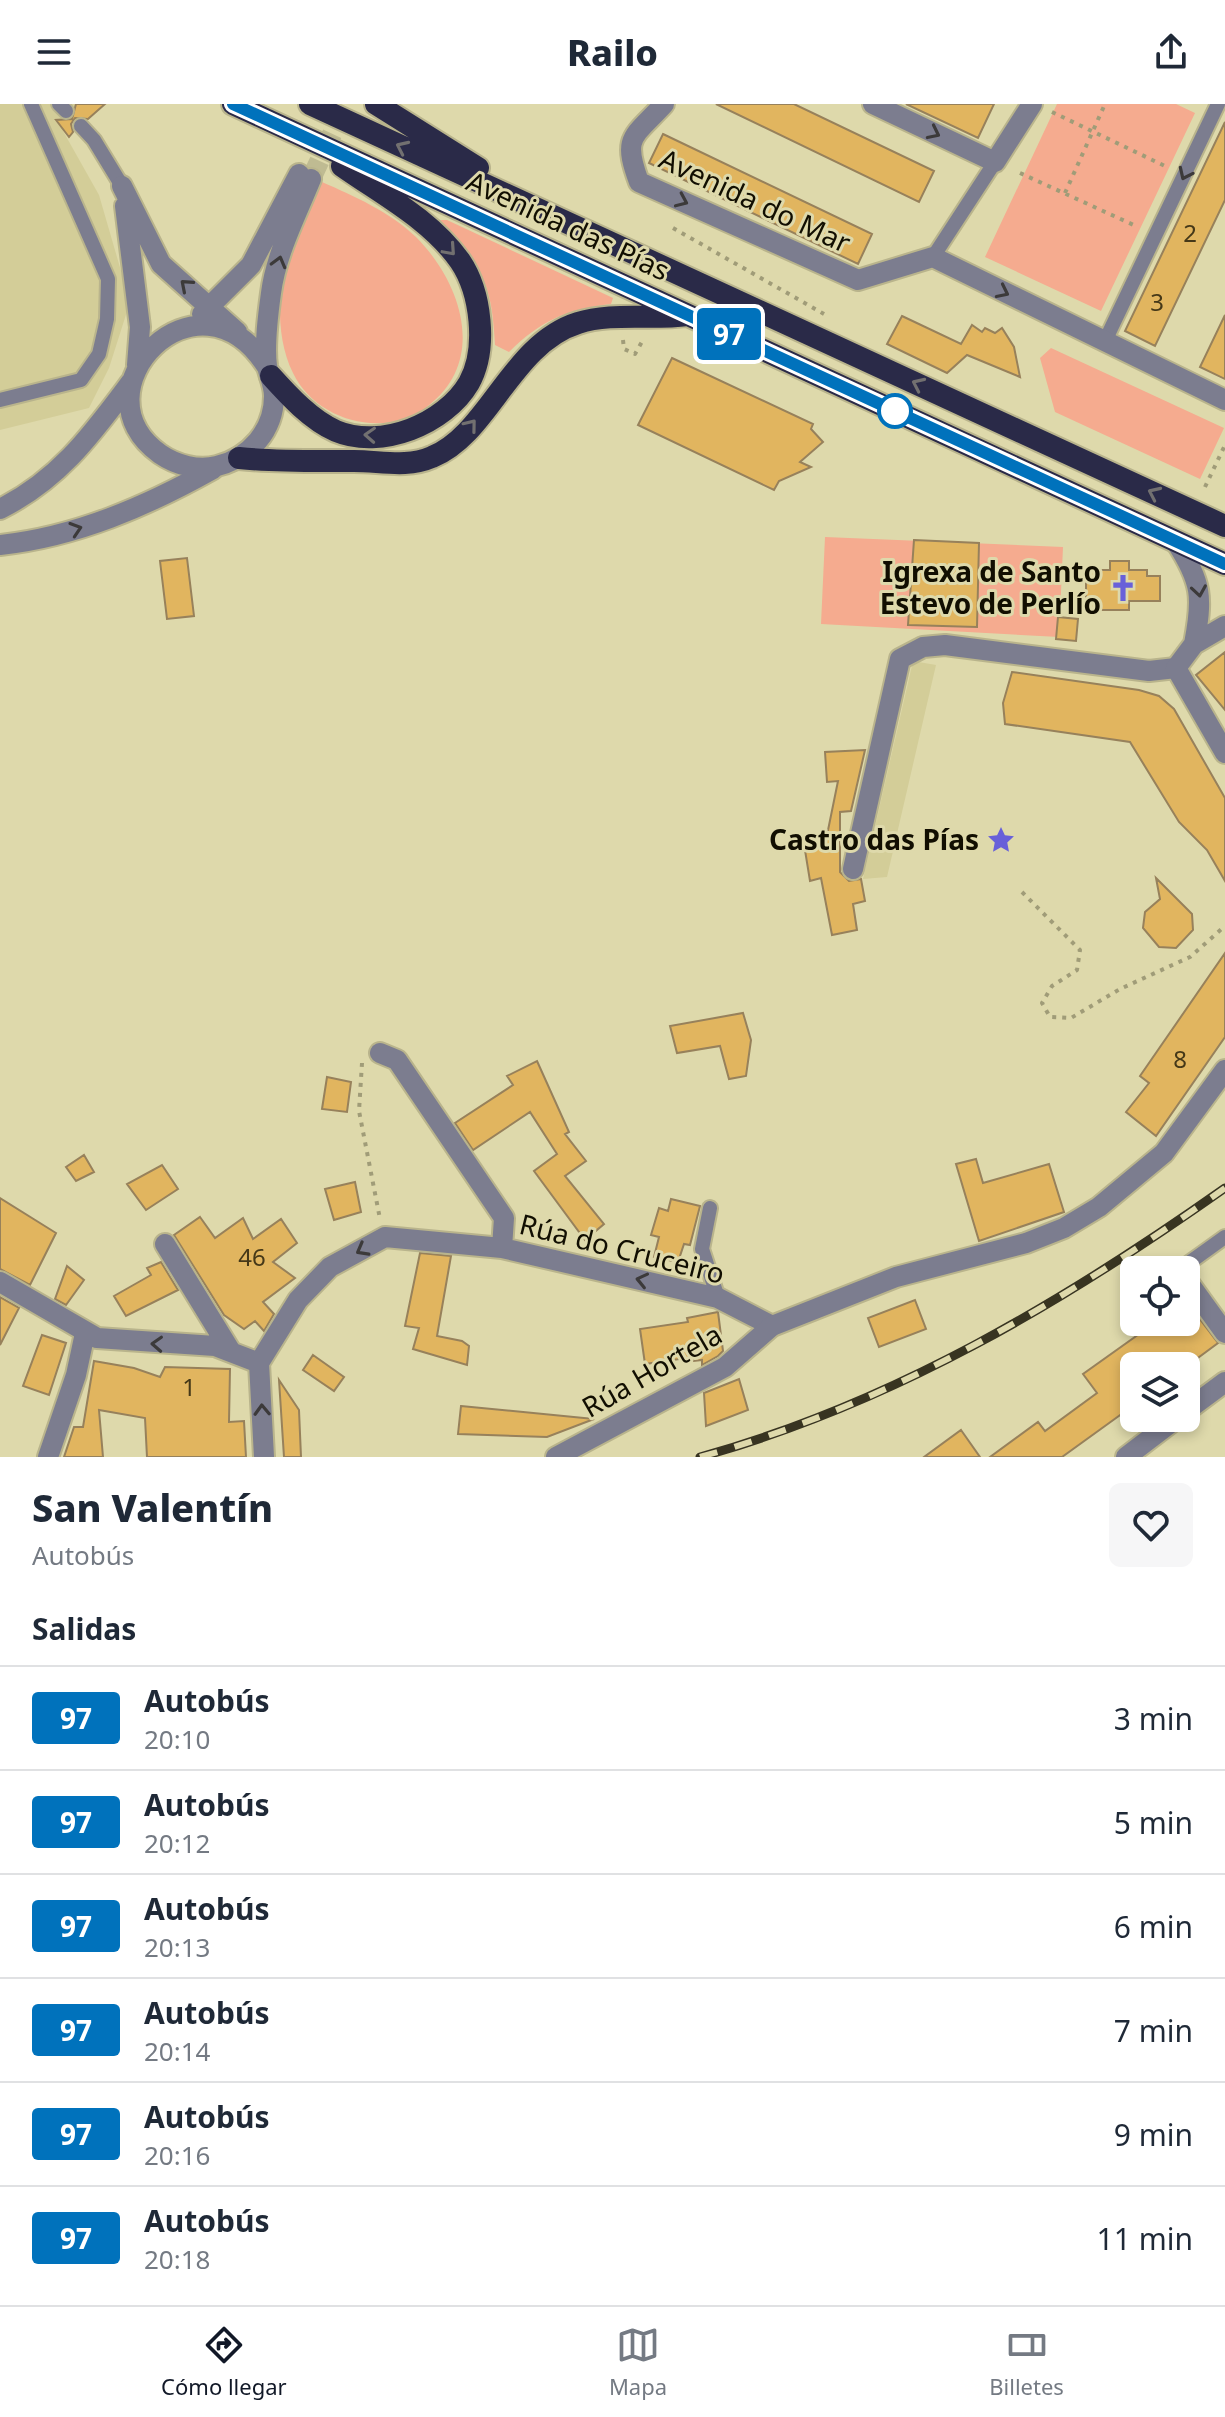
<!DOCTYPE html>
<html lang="es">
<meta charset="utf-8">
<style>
:root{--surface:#fff;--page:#f6f6f7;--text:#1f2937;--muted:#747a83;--line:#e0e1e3;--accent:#111827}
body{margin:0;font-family:"Noto Sans",sans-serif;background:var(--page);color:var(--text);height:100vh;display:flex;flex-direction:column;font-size:30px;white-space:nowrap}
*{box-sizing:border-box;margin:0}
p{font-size:26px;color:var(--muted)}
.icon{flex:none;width:44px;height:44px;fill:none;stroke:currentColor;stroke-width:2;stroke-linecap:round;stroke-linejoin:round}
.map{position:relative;height:1353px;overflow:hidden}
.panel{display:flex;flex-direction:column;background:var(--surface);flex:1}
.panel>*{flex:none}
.badge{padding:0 16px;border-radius:6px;font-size:28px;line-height:52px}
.fabs{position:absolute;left:1120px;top:1152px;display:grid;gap:16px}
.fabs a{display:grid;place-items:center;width:80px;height:80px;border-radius:12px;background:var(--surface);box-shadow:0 4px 12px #0003;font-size:40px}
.map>.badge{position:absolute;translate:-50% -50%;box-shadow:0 0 0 4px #fff}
h2{padding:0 32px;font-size:30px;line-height:72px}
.round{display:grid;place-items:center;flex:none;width:84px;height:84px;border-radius:12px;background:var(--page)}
.headline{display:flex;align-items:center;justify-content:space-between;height:136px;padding:0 32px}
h1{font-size:38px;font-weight:800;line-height:60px}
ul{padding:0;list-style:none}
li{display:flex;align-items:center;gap:24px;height:104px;padding:0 32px;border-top:2px solid var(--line)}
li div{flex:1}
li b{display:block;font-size:30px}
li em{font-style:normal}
li .badge{min-width:88px;font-weight:700;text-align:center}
header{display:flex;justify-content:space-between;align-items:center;height:104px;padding:0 32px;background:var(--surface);font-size:36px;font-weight:800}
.tabs{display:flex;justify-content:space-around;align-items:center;height:112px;border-top:2px solid var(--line);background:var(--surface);font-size:22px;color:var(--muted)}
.tabs a{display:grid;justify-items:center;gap:4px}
.tabs .active{color:var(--accent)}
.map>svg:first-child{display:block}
.built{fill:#d3cd98}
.green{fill:#f5ab8f}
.building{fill:#e1b55f;stroke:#97815b;stroke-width:2}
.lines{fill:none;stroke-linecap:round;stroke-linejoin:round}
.tertiary-tunnel{stroke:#bfbb92;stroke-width:20;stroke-dasharray:20 10;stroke-linecap:butt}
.service-casing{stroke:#b9b48c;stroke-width:18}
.minor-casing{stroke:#b9b48c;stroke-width:24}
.tertiary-casing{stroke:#b9b48c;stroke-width:24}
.trunk-casing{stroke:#b9b48c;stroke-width:26}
.path{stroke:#a09c78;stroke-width:4;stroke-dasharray:4 6;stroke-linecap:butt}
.service{stroke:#7c7d8f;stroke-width:14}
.minor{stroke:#7c7d8f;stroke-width:20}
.tertiary{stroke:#7c7d8f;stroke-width:20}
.trunk{stroke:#2a2a48;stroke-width:22}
.rail-casing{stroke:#383421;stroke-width:9}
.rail{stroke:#ded9ab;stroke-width:6;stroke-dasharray:18;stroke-linecap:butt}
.oneway{stroke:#3c3a3a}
.oneway2{stroke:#727070}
.line-casing{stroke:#fff;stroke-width:18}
.line{stroke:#0072bc;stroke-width:12}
.stop-dot{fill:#fff;stroke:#0072bc;stroke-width:4}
.labels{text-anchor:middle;stroke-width:6;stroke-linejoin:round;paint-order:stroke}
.number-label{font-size:24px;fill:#453818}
.street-label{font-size:28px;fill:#110e01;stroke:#ded9ab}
.poi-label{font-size:28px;font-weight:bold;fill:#110e01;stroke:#ded9ab;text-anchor:end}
</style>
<header><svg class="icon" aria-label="menu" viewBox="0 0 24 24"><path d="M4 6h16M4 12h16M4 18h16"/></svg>Railo<svg class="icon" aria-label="share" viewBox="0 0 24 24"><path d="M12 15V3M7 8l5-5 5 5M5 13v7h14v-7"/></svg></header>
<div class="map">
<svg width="1225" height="1353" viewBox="0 0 1225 1353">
<rect width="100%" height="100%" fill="#ded9ab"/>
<path class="built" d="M 0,0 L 97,0 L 63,27 L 99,91 L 130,198 L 109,264 L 89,304 L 0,326 Z
M 913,557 L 936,561 L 887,773 L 863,775 Z"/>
<path class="green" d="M 1057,0 L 1176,0 L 1195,9 L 1101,207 L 985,153 Z
M 322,78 C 354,92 390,108 416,133 C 461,178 488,256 428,302 C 385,336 316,317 293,269 C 281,245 279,217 280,191 C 282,152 305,112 322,78 Z
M 440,116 L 447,116 L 613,194 L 611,200 C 567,205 540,217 509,248 L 495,241 C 492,176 481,164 440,116 Z
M 1051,244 L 1224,324 L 1200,375 L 1055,308 L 1040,254 Z
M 825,433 L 1063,443 L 1059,533 L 821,520 Z"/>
<path class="building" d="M 76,0 L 105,0 L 88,15 L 75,14 L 71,20 L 73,28 L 69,33 L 56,16 L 72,15 Z
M 716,0 L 794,0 L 934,67 L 919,98 Z
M 906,0 L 994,0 L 978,34 Z
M 1225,18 L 1225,96 L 1155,242 L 1125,227 Z
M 663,30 L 872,130 L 858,160 L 649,59 Z
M 1225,211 L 1225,275 L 1200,263 Z
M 902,212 L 961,240 L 972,221 L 982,228 L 985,224 L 995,229 L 1002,224 L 1014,243 L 1020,273 L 967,251 L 947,269 L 887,240 Z
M 672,254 L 813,320 L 811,325 L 823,338 L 800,358 L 811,363 L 779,377 L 774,386 L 638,321 Z
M 914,436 L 979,439 L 977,523 L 908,521 Z
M 187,454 L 194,512 L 167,515 L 160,457 Z
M 1110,457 L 1129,457 L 1129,466 L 1147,466 L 1147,472 L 1160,472 L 1160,497 L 1129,497 L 1129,506 L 1086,506 L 1086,466 L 1110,466 Z
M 1058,513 L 1078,515 L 1076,537 L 1056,535 Z
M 1225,548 L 1225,606 L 1196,571 Z
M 1012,568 L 1139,586 L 1159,592 L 1174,605 L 1225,694 L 1225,777 L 1207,746 L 1179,718 L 1130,638 L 1005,620 L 1003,599 Z
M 865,646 L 851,707 L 840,708 L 840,768 L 849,777 L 861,775 L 865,797 L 853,800 L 857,826 L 832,831 L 821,774 L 810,777 L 804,740 L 825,741 L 838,677 L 827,678 L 825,648 Z
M 1156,774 L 1192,810 L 1193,826 L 1176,844 L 1159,843 L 1143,824 L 1145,808 L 1160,795 Z
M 1225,849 L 1225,933 L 1156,1032 L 1126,1008 L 1149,979 L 1140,972 Z
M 743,909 L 751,936 L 746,972 L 729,975 L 720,942 L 677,949 L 670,922 Z
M 537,957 L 569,1028 L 565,1030 L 586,1057 L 565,1072 L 604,1120 L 585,1136 L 534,1067 L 557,1050 L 530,1008 L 473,1046 L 455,1019 L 513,981 L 507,972 Z
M 327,973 L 351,978 L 347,1008 L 322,1005 Z
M 84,1051 L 94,1068 L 76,1077 L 66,1063 Z
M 976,1055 L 983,1079 L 1049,1060 L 1064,1108 L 979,1137 L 956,1060 Z
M 162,1061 L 178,1085 L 146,1106 L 127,1080 Z
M 355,1078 L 361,1108 L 334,1116 L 325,1085 Z
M 0,1094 L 56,1129 L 30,1181 L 0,1165 Z
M 671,1095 L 700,1102 L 690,1141 L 684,1140 L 678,1158 L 654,1153 L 659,1133 L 651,1131 L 659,1104 L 668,1107 Z
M 200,1113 L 215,1134 L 243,1114 L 253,1135 L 281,1115 L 297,1139 L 273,1158 L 295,1174 L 263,1198 L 274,1210 L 264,1227 L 255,1217 L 244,1225 L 224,1211 L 174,1131 Z
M 420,1149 L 451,1152 L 437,1232 L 462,1237 L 469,1242 L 467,1261 L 413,1245 L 419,1224 L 405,1222 Z
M 161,1158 L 178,1186 L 126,1212 L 114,1192 L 151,1171 L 147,1164 Z
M 67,1162 L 84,1176 L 66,1201 L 55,1195 Z
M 0,1193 L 19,1204 L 0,1241 Z
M 915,1196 L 926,1225 L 879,1243 L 868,1214 Z
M 1186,1204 L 1192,1205 L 1218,1239 L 1187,1262 L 1134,1262 L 1134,1301 L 1062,1353 L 990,1353 L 1038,1318 L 1045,1327 L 1097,1289 L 1083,1270 L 1156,1218 L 1186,1218 Z
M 718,1208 L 723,1247 L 718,1252 L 702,1261 L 702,1256 L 694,1257 L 693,1253 L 645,1260 L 640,1225 L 688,1218 L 687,1214 Z
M 42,1231 L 66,1239 L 49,1291 L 23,1282 Z
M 313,1251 L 344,1273 L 334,1287 L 303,1266 Z
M 94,1257 L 134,1264 L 160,1273 L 165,1263 L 230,1265 L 229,1318 L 244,1317 L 246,1353 L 147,1353 L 145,1314 L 99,1306 L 103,1353 L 64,1353 L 74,1323 L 83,1323 Z
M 739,1275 L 748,1306 L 706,1322 L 704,1289 Z
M 279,1276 L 299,1306 L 301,1353 L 284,1353 Z
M 461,1302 L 594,1315 L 547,1333 L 458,1330 Z
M 961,1326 L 980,1353 L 924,1353 Z"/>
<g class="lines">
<path class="tertiary-tunnel" d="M 311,75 L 346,0"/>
<g class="service-casing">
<path id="service" d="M 59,0 L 66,7
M 81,22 L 94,36 L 122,82
M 933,153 L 995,58
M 1105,237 L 1218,0
M 0,296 L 81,276 L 99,250 L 107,215 L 108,175 L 31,0
M 710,1104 L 702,1145 L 718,1194
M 1179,1166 L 1225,1133"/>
</g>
<g class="minor-casing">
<path id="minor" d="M 664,0 C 633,34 622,32 639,78 L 858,176 L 933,153 L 1225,296
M 873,0 L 995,58 L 1032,0
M 853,765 L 900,555 L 923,543 L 945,541 L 1149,567 L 1176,564
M 380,949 L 397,956 L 504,1114 L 502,1144
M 165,1140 L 230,1246
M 1186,1175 L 1225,1229
M 0,1178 L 97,1234 L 215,1242 L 259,1259
M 48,1353 L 76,1271 L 85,1229
M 264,1353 L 259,1259 L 298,1196 L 330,1163 L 385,1133 L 502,1144 L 718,1194 L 772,1222"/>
</g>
<g class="tertiary-casing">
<path id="tertiary" d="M 122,82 L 161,160 L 237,228
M 125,102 L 140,223 L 137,261
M 202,210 L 251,161 L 299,70
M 267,263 C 198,154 71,287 160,350 C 176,361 198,367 217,362 C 250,354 274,326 274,292 C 274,281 269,272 267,262 C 264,241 268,211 271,189 C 276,150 296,112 311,75
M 0,405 C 60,375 92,330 131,278
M 1176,438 C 1202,478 1203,494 1194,540
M 0,441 C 76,433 147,402 213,365
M 1225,522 L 1194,540 L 1176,564 L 1225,649
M 1186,1307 L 1225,1278
M 556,1353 L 725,1263 L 772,1222 L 896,1173 L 1026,1139 L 1064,1124 L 1099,1103 L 1164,1049 L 1225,966
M 1126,1353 L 1177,1314"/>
</g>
<g class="trunk-casing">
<path id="trunk" d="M 233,0 L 1225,460
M 310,0 L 1225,422
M 376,0 L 478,64
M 271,272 C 289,292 311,316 336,327 C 381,346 445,320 469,279 C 488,245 481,188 460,157 C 430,115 383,91 342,62
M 239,354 C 278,358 315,357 354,357 C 381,357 407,364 432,353 C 489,330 511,240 578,219 C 612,208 652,216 687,211"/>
</g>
<path class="path" d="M 1052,8 L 1167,63
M 1020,69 L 1138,123
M 1065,89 L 1105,0
M 673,124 L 824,210
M 623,236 L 624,245 L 635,250 L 643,236
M 1205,383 L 1225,341
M 1022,788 L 1080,846 L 1077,866 L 1052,882 L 1042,899 L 1050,913 L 1071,914 L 1120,885 L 1190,853 L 1225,822
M 362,959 L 359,1007 L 380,1115"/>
<use href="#service" class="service"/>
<use href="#minor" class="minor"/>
<use href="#tertiary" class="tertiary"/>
<use href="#trunk" class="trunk"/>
<g class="rail-casing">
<path id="rail" d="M 700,1353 C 893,1299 1062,1199 1225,1084"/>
</g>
<use href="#rail" class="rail"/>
</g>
<defs><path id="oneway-chevron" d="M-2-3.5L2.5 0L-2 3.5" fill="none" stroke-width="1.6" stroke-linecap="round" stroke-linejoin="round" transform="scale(2)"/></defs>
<g class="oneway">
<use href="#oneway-chevron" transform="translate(934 29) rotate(26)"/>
<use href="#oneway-chevron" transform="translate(1185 70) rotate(115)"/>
<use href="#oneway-chevron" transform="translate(682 97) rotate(24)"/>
<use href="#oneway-chevron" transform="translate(279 158) rotate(-75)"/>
<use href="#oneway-chevron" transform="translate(186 181) rotate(-139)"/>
<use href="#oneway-chevron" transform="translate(1003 188) rotate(26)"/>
<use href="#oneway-chevron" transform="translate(76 425) rotate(-18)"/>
<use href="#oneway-chevron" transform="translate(1199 487) rotate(81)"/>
<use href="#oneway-chevron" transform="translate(362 1146) rotate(151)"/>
<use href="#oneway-chevron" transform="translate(642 1176) rotate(-167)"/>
<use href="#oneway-chevron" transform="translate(157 1240) rotate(-177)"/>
<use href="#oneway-chevron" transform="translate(262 1306) rotate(-92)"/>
</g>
<g class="oneway2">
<use href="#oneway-chevron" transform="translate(402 43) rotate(-155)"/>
<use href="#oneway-chevron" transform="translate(450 146) rotate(48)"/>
<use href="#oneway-chevron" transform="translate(918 280) rotate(-155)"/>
<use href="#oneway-chevron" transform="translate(471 321) rotate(-51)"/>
<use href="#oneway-chevron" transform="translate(370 331) rotate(-177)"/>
<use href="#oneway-chevron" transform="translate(1154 389) rotate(-155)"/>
</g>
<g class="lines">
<g class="line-casing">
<path id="line" d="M 233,0 L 1225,460"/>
</g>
<use href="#line" class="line"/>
</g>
<defs>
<g id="church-bare" transform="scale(2.16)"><path d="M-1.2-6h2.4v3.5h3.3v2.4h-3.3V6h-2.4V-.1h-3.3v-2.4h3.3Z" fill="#6860d9" stroke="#ded9ab" stroke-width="2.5" paint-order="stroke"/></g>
<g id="sight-bare" transform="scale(2.16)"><path d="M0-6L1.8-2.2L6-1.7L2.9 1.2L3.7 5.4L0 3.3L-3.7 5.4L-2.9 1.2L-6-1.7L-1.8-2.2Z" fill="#6860d9" stroke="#ded9ab" stroke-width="2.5" paint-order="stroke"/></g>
</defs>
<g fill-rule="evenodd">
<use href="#church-bare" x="1123" y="484"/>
<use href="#sight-bare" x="1001" y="736"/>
</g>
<circle class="stop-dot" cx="895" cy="307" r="16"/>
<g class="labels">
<g class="number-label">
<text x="1190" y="138">2</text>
<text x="1157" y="207">3</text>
<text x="1180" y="964">8</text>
<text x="252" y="1162">46</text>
<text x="189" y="1292">1</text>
</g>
<g class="street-label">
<text transform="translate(755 97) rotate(25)" y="10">Avenida do Mar</text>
<text transform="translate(568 122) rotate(25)" y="10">Avenida das Pías</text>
<text transform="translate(622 1145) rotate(14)" y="10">Rúa do Cruceiro</text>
<text transform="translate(652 1267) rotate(-30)" y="10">Rúa Hortela</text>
</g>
<g class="poi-label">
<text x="1101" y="478">Igrexa de Santo<tspan x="1101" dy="32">Estevo de Perlío</tspan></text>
<text x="979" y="746">Castro das Pías</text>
</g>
</g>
</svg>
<div class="fabs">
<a><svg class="icon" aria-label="locate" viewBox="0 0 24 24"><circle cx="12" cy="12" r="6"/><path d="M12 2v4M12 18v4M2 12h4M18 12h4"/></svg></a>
<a><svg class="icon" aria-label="layers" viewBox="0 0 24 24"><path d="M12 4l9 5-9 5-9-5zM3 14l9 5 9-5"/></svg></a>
</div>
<b class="badge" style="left:729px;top:230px;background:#0072bc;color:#fff">97</b>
</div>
<section class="panel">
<div class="headline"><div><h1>San Valentín</h1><p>Autobús</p></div><a class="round"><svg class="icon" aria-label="heart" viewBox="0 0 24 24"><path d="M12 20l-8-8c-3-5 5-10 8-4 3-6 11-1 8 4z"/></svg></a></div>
<h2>Salidas</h2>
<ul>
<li><span class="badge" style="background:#0072bc;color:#fff">97</span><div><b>Autobús</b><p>20:10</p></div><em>3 min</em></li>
<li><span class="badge" style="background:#0072bc;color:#fff">97</span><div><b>Autobús</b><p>20:12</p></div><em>5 min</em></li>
<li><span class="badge" style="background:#0072bc;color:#fff">97</span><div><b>Autobús</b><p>20:13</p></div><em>6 min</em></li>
<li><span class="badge" style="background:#0072bc;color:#fff">97</span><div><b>Autobús</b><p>20:14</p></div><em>7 min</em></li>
<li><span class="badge" style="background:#0072bc;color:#fff">97</span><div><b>Autobús</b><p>20:16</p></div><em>9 min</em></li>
<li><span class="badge" style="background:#0072bc;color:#fff">97</span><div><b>Autobús</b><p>20:18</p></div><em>11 min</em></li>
</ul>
</section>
<nav class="tabs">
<a class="active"><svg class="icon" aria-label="directions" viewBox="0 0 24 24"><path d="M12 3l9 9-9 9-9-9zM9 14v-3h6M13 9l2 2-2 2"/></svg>Cómo llegar</a>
<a><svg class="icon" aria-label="map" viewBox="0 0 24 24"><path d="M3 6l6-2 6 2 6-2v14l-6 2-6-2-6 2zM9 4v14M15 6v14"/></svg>Mapa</a>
<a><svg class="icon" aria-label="tickets" viewBox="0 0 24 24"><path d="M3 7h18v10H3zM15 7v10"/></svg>Billetes</a>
</nav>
